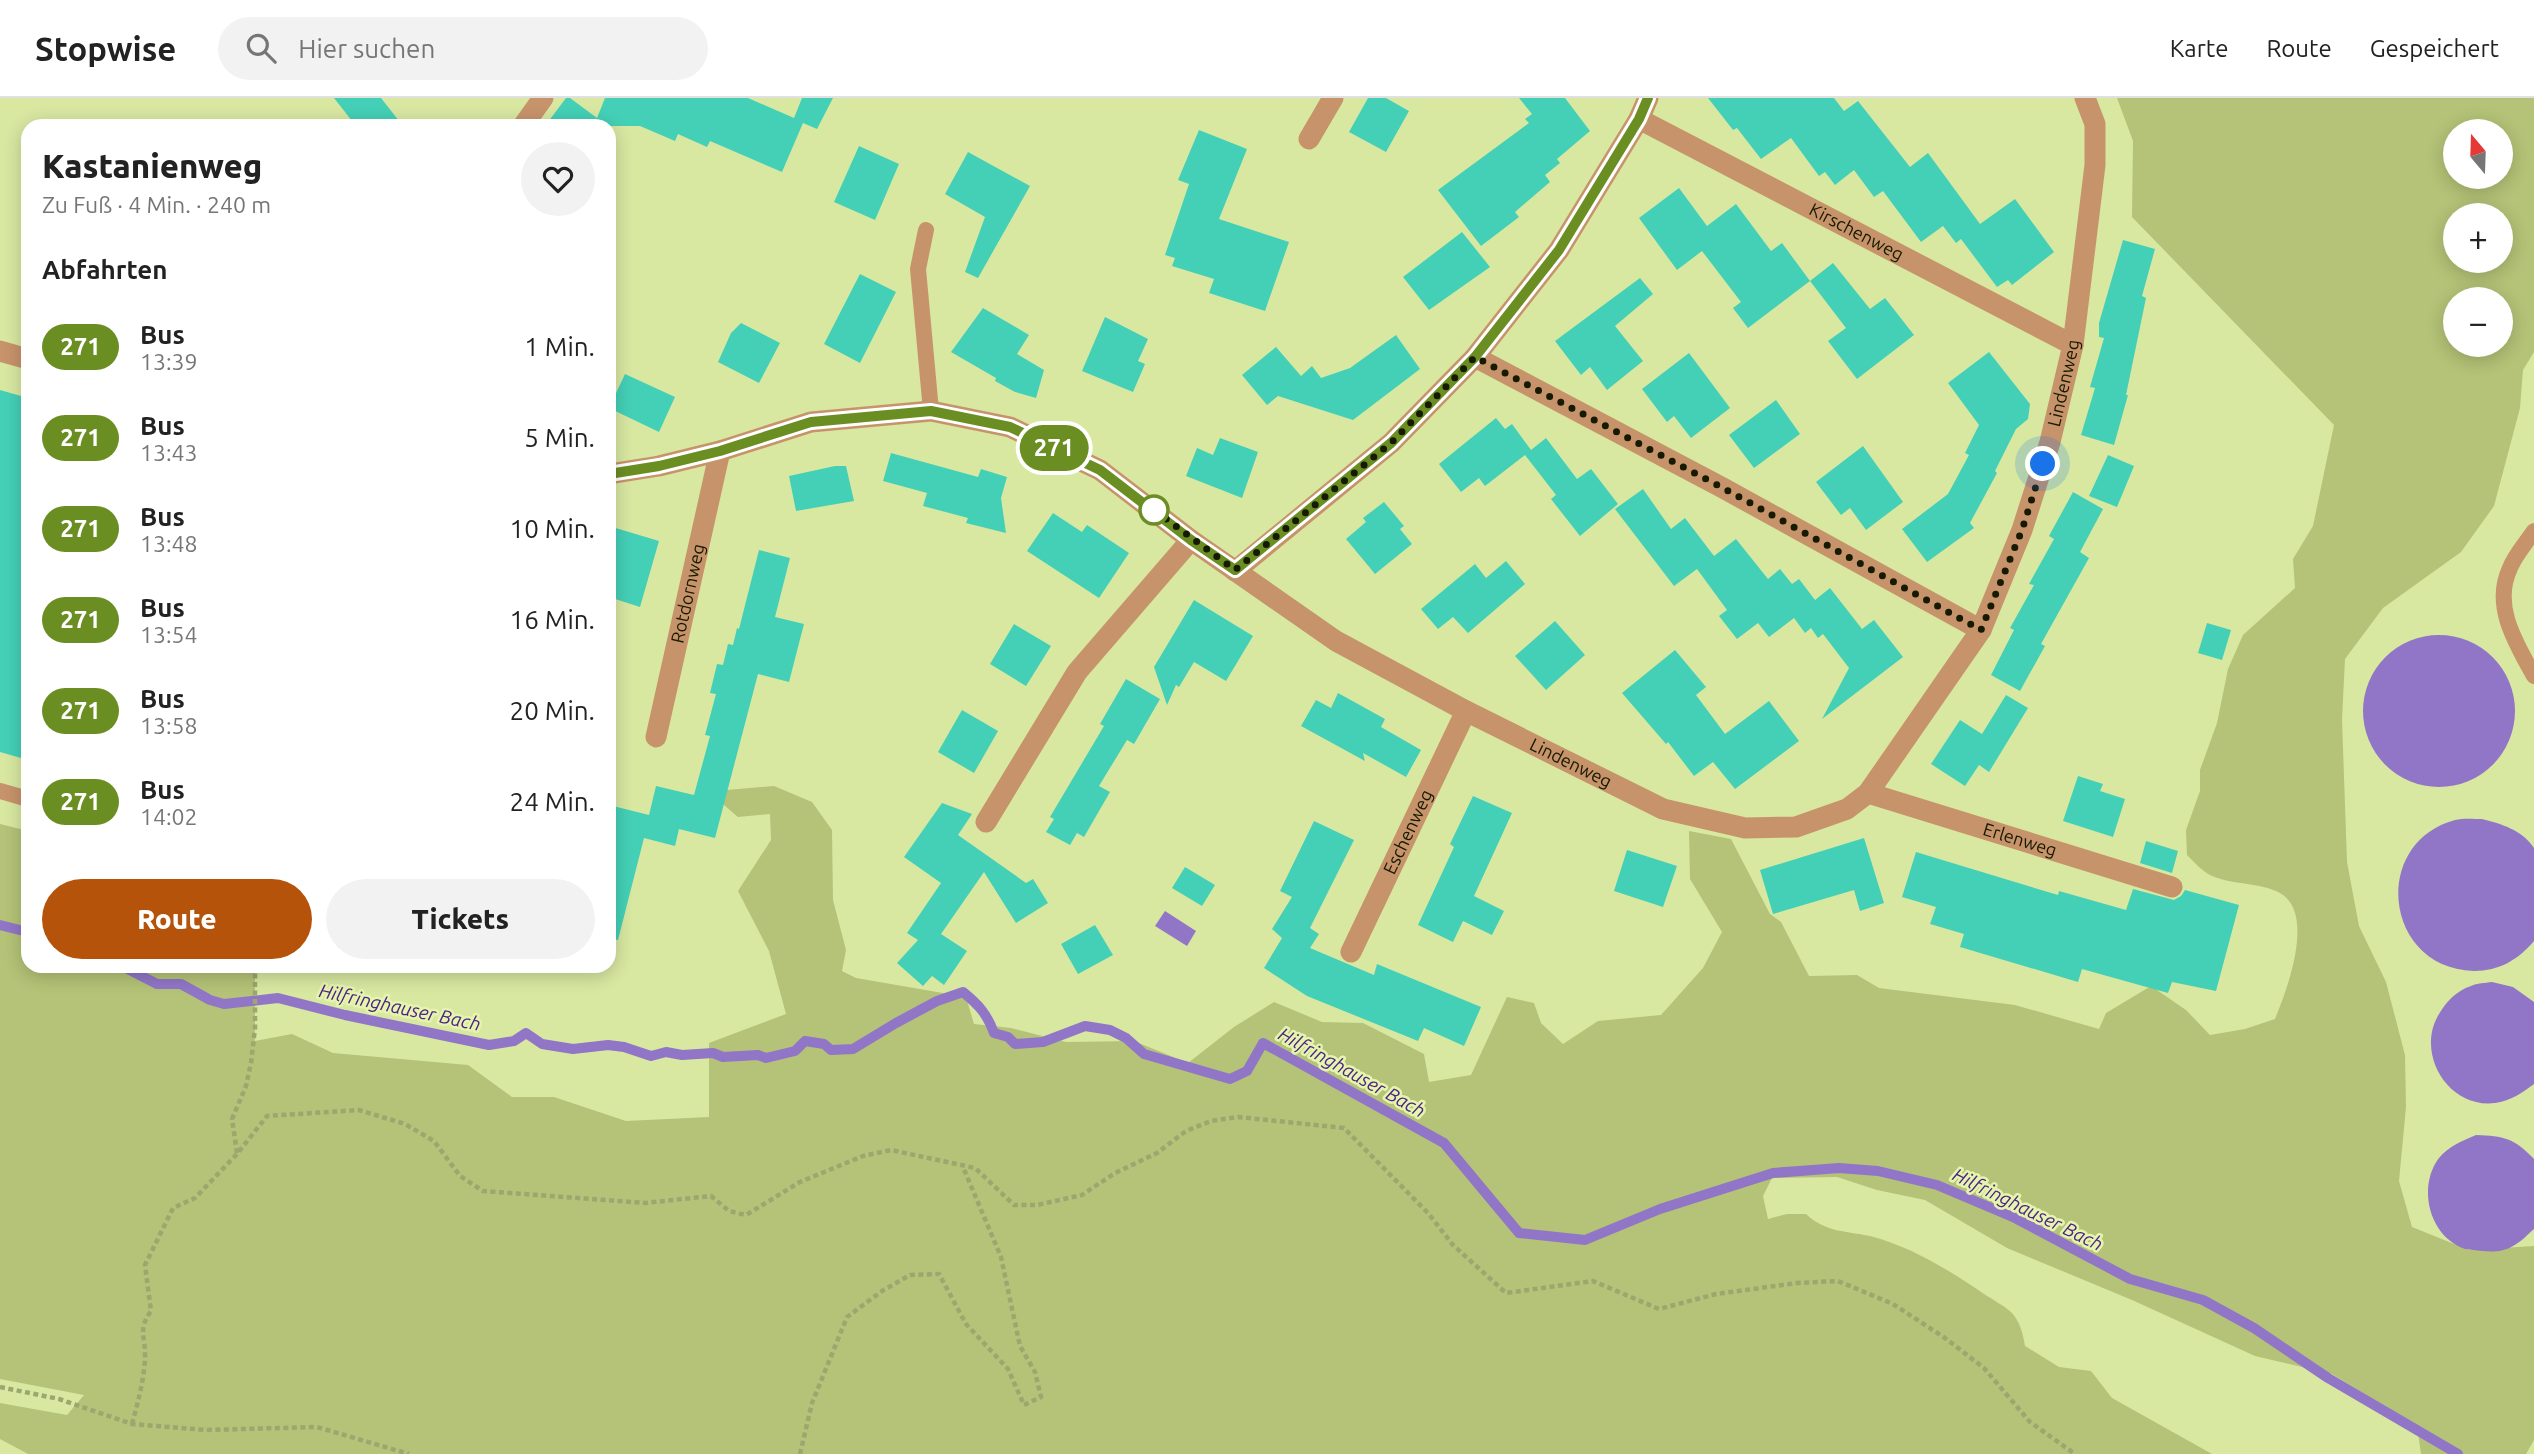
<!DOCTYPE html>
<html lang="de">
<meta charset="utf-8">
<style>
:root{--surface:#fff;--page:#f2f2f2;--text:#222;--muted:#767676;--line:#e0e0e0;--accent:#b45309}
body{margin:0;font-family:Ubuntu,sans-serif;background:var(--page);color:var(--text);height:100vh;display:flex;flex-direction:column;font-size:26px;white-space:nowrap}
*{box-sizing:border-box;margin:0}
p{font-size:23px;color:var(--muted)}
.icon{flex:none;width:38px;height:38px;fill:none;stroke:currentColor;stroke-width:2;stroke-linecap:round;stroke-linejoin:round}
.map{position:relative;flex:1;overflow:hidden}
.details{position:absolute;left:21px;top:21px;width:595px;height:854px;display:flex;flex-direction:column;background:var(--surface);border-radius:21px;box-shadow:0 4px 18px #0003}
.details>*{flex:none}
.badge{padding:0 14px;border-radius:23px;font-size:24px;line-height:46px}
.needle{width:46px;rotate:341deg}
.fabs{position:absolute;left:2443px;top:21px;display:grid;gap:14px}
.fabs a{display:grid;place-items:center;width:70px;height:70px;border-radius:50%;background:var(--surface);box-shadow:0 4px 18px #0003;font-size:35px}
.you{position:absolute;width:35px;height:35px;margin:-18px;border:5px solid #fff;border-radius:50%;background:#1a73e8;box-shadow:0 0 0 10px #1a73e833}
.map>.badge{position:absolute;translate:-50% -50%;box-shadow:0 0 0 4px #fff}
h2{padding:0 21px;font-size:26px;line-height:63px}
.round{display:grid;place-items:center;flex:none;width:74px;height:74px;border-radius:37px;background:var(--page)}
.summary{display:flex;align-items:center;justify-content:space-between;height:119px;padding:0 21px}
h1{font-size:33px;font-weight:800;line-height:52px}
.cta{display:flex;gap:14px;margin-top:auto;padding:14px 21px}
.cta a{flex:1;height:80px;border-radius:42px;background:var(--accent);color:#fff;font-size:28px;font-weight:800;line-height:80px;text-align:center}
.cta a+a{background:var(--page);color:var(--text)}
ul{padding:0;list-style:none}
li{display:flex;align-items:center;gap:21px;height:91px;padding:0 21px}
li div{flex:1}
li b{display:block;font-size:26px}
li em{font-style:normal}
li .badge{min-width:77px;font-weight:700;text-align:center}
header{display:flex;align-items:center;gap:42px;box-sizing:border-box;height:98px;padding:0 35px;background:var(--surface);border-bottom:2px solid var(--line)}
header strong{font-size:33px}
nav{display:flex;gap:38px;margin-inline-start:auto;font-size:24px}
.search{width:490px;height:63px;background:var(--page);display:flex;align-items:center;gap:18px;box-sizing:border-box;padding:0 24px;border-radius:38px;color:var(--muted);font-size:26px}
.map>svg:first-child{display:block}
.green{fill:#b4c377;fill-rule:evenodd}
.water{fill:#9176c8}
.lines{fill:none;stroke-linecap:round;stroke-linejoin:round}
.stream{stroke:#9176c8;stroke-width:10}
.building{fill:#44d0b7}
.path{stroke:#9ba76f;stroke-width:4.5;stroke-dasharray:5 3.5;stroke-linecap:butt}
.lane{stroke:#c7936b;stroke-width:16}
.street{stroke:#c7936b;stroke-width:21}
.line-casing{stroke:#fff;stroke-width:16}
.line{stroke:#6b8e23;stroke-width:10}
.walk{stroke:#161a01;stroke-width:7;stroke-dasharray:0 12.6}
.stop-dot{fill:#fff;stroke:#6b8e23;stroke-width:3.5}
.labels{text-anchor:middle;stroke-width:5;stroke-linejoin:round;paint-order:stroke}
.street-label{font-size:18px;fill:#161a01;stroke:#e6f5ae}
.water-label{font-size:19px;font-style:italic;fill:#4d2385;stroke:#e6f5ae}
</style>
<header>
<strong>Stopwise</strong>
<div class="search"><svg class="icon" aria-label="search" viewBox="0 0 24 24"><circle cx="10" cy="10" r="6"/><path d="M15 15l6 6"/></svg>Hier suchen</div>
<nav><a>Karte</a><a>Route</a><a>Gespeichert</a></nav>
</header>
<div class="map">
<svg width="2534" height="1356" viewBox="0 0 2534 1356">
<rect width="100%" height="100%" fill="#d8e8a1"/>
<path class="green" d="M 2117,0 L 2534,0 L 2534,254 L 2523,272 L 2520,310 L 2494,408 L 2461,454 L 2383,510 L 2345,561 L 2342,622 L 2347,764 L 2359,828 L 2386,884 L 2405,957 L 2406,1009 L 2399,1083 L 2412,1129 L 2469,1152 L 2534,1148 L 2534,1342 L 2526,1356 L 2421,1356 L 2417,1328 L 2332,1276 L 2255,1258 L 2132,1202 L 2007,1150 L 1925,1102 L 1877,1092 L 1837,1079 L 1772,1080 L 1763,1098 L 1768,1121 L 1787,1116 L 1806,1116 C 1825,1134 1845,1133 1870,1138 C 1912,1149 1949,1172 1984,1196 C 1993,1202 2003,1207 2011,1214 C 2020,1223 2023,1236 2025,1248 L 2059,1269 L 2091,1273 L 2112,1300 L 2212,1356 L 28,1356 L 0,1341 L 0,1305 L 67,1317 L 84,1297 L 0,1281 L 0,726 L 28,733 L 28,868 L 255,868 L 255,943 L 292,936 L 333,955 L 468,967 L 512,999 L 554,999 L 626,1023 L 709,1019 L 709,945 L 786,916 L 769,853 L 738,793 L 771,742 L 770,716 L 738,719 L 717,701 L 727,692 L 774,688 L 812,704 L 832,732 L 833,802 L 846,852 L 842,873 L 856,880 L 966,899 L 974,926 L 1011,930 L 1066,944 L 1134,943 L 1188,965 L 1234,929 L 1274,904 L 1322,924 L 1363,925 L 1424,956 L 1429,984 L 1471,977 L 1507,899 L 1534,905 L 1541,925 L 1563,946 L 1598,923 L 1661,917 L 1703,870 L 1722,834 L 1690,781 L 1689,733 L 1731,741 L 1770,816 L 1781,824 L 1809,878 L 1857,877 L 1879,890 L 2015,907 L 2099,931 L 2106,915 L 2151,888 L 2186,912 L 2210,937 L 2245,931 L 2275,921 C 2287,892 2316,815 2280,795 C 2259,784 2233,787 2212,778 C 2203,774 2194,764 2187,757 L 2186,732 L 2200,693 L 2200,672 L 2217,625 L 2228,571 L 2243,537 L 2295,490 L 2293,461 L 2313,428 L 2334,327 L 2132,119 L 2133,43 ZM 2455,33 L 2501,33 L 2501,79 L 2455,79 ZM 2455,117 L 2501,117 L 2501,163 L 2455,163 ZM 2455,201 L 2501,201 L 2501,247 L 2455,247 Z"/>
<path class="water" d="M2363 613a76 76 0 1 1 152 0a76 76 0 1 1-152 0Z
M 2482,721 C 2502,726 2522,732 2534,750 L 2534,843 C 2518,862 2499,873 2474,873 C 2384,871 2370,745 2455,722 C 2463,720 2474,721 2482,721 Z
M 1165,813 L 1196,833 L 1187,848 L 1155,828 Z
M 2492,884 L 2513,889 L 2534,904 L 2534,986 C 2522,995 2510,1003 2495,1005 C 2448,1011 2415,955 2439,916 C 2447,903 2456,893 2471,888 C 2477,885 2485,885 2492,884 Z
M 2476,1037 C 2504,1038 2514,1040 2534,1061 L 2534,1131 C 2528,1136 2521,1144 2513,1148 C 2503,1154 2493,1154 2482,1153 C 2476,1152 2470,1152 2465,1151 C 2429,1139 2417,1089 2439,1060 C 2449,1048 2462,1043 2476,1037 Z"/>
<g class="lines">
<path class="stream" d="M 0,827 L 28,834
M 122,868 L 157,886 L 181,886 L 210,902 L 224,906 L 278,900 L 345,917 L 489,947 L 514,943 L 526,935 L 542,946 L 573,951 L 608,947 L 624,949 L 651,958 L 666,954 L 682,957 L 713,955 L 723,959 L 758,957 L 766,960 L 795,953 L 805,943 L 824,946 L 831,952 L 853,951 L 896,925 L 937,903 L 963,894 C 979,907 987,916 994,935 L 1008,939 L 1015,946 L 1043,944 L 1085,928 L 1110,932 L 1126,940 L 1144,956 L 1230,981 L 1247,973 L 1263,945 L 1444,1045 L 1519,1135 L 1585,1142 L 1660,1111 L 1773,1075 L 1839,1070 L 1878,1073 L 1937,1087 L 2015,1120 L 2130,1181 L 2203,1202 L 2254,1230 L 2328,1280 L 2458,1356"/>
</g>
<path class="building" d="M 334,0 L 381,0 L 403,28 L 356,28 Z
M 566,0 L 570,0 L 597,20 L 605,0 L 748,0 L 794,20 L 802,0 L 833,0 L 817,31 L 803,25 L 782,74 L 710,43 L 707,49 L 678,36 L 675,43 L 640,28 L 545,28 Z
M 1368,0 L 1386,0 L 1409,13 L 1386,54 L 1349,34 Z
M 1519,0 L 1565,0 L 1590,33 L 1557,61 L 1560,65 L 1545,77 L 1550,84 L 1515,114 L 1519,119 L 1481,148 L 1438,92 L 1529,25 L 1525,21 L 1532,16 Z
M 1708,0 L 1834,0 L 1844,13 L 1858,3 L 1910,69 L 1928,55 L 1980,126 L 2015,101 L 2054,154 L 2012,187 L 2008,182 L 1997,189 L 1961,141 L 1956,145 L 1943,128 L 1921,144 L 1883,93 L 1874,99 L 1854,72 L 1835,87 L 1825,74 L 1819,78 L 1791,40 L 1761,61 L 1737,30 L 1733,32 Z
M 1199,32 L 1247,51 L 1219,121 L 1289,144 L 1265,213 L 1209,195 L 1214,181 L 1172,168 L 1175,160 L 1165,157 L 1189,86 L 1178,82 Z
M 859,48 L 899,66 L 875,122 L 834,104 Z
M 968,54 L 1030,88 L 978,180 L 965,174 L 985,119 L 945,96 Z
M 1679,90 L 1707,128 L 1736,106 L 1771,153 L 1782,145 L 1810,183 L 1748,230 L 1733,210 L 1741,204 L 1702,153 L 1677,172 L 1639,120 Z
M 1462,134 L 1490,169 L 1429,212 L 1403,179 Z
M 2123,142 L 2155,151 L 2142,198 L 2146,200 L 2126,297 L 2128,297 L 2114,347 L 2081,337 L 2095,290 L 2090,289 L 2104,240 L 2099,239 L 2099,225 Z
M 1833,165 L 1870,211 L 1885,200 L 1914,237 L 1857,281 L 1828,243 L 1846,230 L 1810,183 Z
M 860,176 L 896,194 L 860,265 L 824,246 Z
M 1640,180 L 1653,196 L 1615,228 L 1643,263 L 1607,292 L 1590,269 L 1581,277 L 1555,243 Z
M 983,210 L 1029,237 L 1017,256 L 1044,272 L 1036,300 L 1015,294 L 995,283 L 996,280 L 951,254 Z
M 1105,219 L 1148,241 L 1138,263 L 1145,266 L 1133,294 L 1082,273 Z
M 741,225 L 780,245 L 759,285 L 718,264 L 731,235 Z
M 1396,237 L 1420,271 L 1353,322 L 1278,298 L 1267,307 L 1242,277 L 1276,249 L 1301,278 L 1312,268 L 1321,280 L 1350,270 Z
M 1989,254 L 2030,306 L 2028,321 L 2016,331 L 1995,373 L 1997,375 L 1970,425 L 1974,430 L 1927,464 L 1902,431 L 1948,396 L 1969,357 L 1965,355 L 1979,327 L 1948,285 Z
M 1689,255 L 1730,310 L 1691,340 L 1674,318 L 1667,324 L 1642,291 Z
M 625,276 L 675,299 L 659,334 L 609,310 Z
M 0,292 L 28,300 L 28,662 L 0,654 Z
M 1776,302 L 1800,336 L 1754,370 L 1729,337 Z
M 1496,320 L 1505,331 L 1512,326 L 1531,352 L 1546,340 L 1577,381 L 1591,371 L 1618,406 L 1580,438 L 1551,401 L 1556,397 L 1525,357 L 1485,388 L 1479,380 L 1461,394 L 1439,366 Z
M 1220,340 L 1258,354 L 1242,400 L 1186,378 L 1197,350 L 1213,357 Z
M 1863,348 L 1903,404 L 1866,432 L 1850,410 L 1841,417 L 1816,384 Z
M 891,355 L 978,379 L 981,371 L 1007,379 L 1001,400 L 1006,435 L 966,425 L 968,420 L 923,408 L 927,395 L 883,383 Z
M 2108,357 L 2134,368 L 2117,409 L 2089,398 Z
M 835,368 L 846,368 L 854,403 L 796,413 L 789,378 Z
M 1643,391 L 1671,431 L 1685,420 L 1714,458 L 1736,441 L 1768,481 L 1780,471 L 1792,486 L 1799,481 L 1815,502 L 1830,490 L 1862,531 L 1874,522 L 1903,559 L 1822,621 L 1849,570 L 1823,536 L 1818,540 L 1811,530 L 1805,535 L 1794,520 L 1769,539 L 1758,525 L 1737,541 L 1719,518 L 1727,512 L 1697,471 L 1674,488 L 1615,411 Z
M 2073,394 L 2103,411 L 2080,454 L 2089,460 L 2041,546 L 2045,548 L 2020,593 L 1991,577 L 2014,532 L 2010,530 L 2034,487 L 2029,486 L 2054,441 L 2049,438 Z
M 1384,404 L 1404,428 L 1400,431 L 1412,446 L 1375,476 L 1346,441 L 1366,424 L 1363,420 Z
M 1053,415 L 1082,434 L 1087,427 L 1129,455 L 1099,500 L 1027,453 Z
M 609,428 L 659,443 L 640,509 L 609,499 Z
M 759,452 L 790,460 L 775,519 L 804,526 L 789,584 L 758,576 L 715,740 L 679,731 L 675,748 L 644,740 L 618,842 L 609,841 L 609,775 L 615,753 L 609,751 L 609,707 L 649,717 L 656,688 L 694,697 L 710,638 L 705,637 L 716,596 L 710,595 L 717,566 L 723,567 L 728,546 L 733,547 L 737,530 L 739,531 Z
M 1506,463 L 1525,486 L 1468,535 L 1453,519 L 1438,531 L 1421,511 L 1475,466 L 1486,480 Z
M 1194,502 L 1253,538 L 1226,583 L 1194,564 L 1179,589 L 1176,587 L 1167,607 L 1154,569 Z
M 1555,523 L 1585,557 L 1546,592 L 1515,558 Z
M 2207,525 L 2231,532 L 2222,562 L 2198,555 Z
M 1014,526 L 1051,548 L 1026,588 L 990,566 Z
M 1675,552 L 1706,589 L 1696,597 L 1725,636 L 1769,603 L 1799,643 L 1735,691 L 1713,664 L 1694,678 L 1668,644 L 1666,646 L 1622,595 Z
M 1126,581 L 1160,601 L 1134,646 L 1127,642 L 1099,688 L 1110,694 L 1084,739 L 1077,735 L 1070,747 L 1046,734 L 1054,721 L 1050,719 L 1104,628 L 1100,626 Z
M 1338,595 L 1385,621 L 1381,629 L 1421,652 L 1406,679 L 1363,655 L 1365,663 L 1301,628 L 1316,602 L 1331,610 Z
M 2006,597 L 2028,610 L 1989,674 L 1979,667 L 1965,688 L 1931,666 L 1960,622 L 1982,636 Z
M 962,612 L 998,633 L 974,675 L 938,654 Z
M 2078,678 L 2103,686 L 2100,693 L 2125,701 L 2113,739 L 2063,723 Z
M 1473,698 L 1512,715 L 1474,798 L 1504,813 L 1492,837 L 1463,823 L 1453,844 L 1418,827 L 1454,749 L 1450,746 Z
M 942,705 L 972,716 L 958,737 L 1026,785 L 1033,781 L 1048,805 L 1016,825 L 984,774 L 941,836 L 967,853 L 944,887 L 932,878 L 923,888 L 897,865 L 918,842 L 907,835 L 941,785 L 904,759 Z
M 1314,723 L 1354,742 L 1310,830 L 1319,836 L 1310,850 L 1374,877 L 1377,866 L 1481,909 L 1464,948 L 1424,930 L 1418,943 L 1307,898 L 1264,870 L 1282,840 L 1272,831 L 1292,799 L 1280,793 Z
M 1864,740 L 1884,805 L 1860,813 L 1854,792 L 1773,816 L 1760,772 Z
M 2146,743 L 2178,753 L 2172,775 L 2140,765 Z
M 1627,752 L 1677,768 L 1663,809 L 1614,793 Z
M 1916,754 L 2058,797 L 2059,793 L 2126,812 L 2133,791 L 2174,802 L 2181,798 L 2185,792 L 2239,807 L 2216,893 L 2172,884 L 2168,895 L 2082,871 L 2078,884 L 1960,849 L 1964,836 L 1930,826 L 1936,809 L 1902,799 Z
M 1185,769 L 1215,787 L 1202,808 L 1172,790 Z
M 1095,827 L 1113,857 L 1078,876 L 1061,846 Z"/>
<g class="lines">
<path class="path" d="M 237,1055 L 232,1021 L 246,988 L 251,965 L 255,930 L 255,868
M 0,1289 L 59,1301 L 132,1326 L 206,1332 L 317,1329 L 409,1356
M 132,1326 C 138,1304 144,1282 145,1260 C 146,1238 137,1233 151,1213 L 145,1167 L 173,1110 L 195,1100 L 237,1056 L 267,1018 L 359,1012 L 405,1026 L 434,1043 L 460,1078 L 483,1093 L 645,1105 L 711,1098 L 729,1113 L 746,1117 L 800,1084 L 863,1058 L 891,1052 L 975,1070 L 1014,1107 L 1037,1107 L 1082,1097 L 1115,1075 L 1157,1055 L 1186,1033 L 1211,1023 L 1238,1019 L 1344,1030 L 1428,1115 L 1453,1147 L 1506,1195 L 1593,1183 L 1659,1211 L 1716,1196 L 1797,1185 L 1838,1183 L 1893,1206 L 1945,1240 L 1984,1270 L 2030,1324 L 2075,1356
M 800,1356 L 812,1305 L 847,1219 L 882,1193 L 910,1177 L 939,1176 L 966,1226 L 1008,1271 L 1024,1307 L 1041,1299 L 1035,1274 L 1020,1248 L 1001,1159 L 963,1069"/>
<path class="lane" d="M 926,132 L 918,171 L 931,313
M 2534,433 C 2526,445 2515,457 2510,470 C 2492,508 2516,545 2534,578
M 0,693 L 28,701"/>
<g class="street">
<path id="s1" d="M 1639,21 L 2073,247"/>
<path d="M 523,28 L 543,0"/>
<path d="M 1309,41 L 1333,0"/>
<path d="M 0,253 L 28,261"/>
<path d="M 1475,259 L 1723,390 L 1981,532"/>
<path id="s2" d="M 609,376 L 659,368 L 720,353 L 811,324 L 931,313 L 1010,329 L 1100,372 L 1191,442 L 1336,543 L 1466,613 L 1663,711 L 1745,730 L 1796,729 L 1847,711 L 1868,695 L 1981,532 L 2022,432 L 2050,344 L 2073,247 L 2095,67 L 2095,26 L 2085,0"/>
<path d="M 1235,473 L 1391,345 L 1475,259 L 1559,152 L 1639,21 L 1648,0"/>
<path id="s3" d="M 656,639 L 720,353"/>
<path id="s4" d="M 1868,695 L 2172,789"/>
<path d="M 986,724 L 1077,574 L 1191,442"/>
<path id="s5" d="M 1351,854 L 1466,613"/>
</g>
</g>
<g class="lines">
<g class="line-casing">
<path id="line" d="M 609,376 L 659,368 L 720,353 L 811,324 L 931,313 L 1010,329 L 1100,372 L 1191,442 L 1235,472 L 1391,345 L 1475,259 L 1559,152 L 1639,21 L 1648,0"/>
</g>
<use href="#line" class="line"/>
<path class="walk" d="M 1154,412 L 1150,409 L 1235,472 L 1391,345 L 1475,259 L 1723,390 L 1981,532 L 2022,432 L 2043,366"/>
</g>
<circle class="stop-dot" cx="1154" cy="412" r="14"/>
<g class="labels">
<g class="street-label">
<text dy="6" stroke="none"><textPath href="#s1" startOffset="245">Kirschenweg</textPath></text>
<text dy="6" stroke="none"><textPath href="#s2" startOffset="1844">Lindenweg</textPath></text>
<text dy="6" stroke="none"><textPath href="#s3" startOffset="147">Rotdornweg</textPath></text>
<text dy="6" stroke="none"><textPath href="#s2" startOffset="1066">Lindenweg</textPath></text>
<text dy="6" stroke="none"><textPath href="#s5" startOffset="133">Eschenweg</textPath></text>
<text dy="6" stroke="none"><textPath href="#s4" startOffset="159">Erlenweg</textPath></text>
</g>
<g class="water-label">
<text transform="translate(400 909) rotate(12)" y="7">Hilfringhauser Bach</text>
<text transform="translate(1352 974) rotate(29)" y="7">Hilfringhauser Bach</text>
<text transform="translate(2028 1111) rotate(26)" y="7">Hilfringhauser Bach</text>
</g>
</g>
</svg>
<div class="fabs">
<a><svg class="needle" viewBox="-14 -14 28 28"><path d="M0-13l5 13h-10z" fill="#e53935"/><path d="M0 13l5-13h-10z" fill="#767676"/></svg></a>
<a>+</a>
<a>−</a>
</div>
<div class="you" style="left:2043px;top:366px"></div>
<b class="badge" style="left:1054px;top:350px;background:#6b8e23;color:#fff">271</b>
<section class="details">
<div class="summary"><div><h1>Kastanienweg</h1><p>Zu Fuß · 4 Min. · 240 m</p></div><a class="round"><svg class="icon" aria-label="heart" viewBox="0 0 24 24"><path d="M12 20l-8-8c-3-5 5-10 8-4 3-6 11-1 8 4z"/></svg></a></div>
<h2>Abfahrten</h2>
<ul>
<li><span class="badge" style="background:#6b8e23;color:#fff">271</span><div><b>Bus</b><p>13:39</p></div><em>1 Min.</em></li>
<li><span class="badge" style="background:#6b8e23;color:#fff">271</span><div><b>Bus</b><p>13:43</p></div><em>5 Min.</em></li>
<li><span class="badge" style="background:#6b8e23;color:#fff">271</span><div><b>Bus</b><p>13:48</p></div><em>10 Min.</em></li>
<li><span class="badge" style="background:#6b8e23;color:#fff">271</span><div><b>Bus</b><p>13:54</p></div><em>16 Min.</em></li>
<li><span class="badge" style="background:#6b8e23;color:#fff">271</span><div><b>Bus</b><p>13:58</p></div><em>20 Min.</em></li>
<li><span class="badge" style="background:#6b8e23;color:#fff">271</span><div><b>Bus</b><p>14:02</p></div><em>24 Min.</em></li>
</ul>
<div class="cta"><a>Route</a><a>Tickets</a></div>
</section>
</div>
